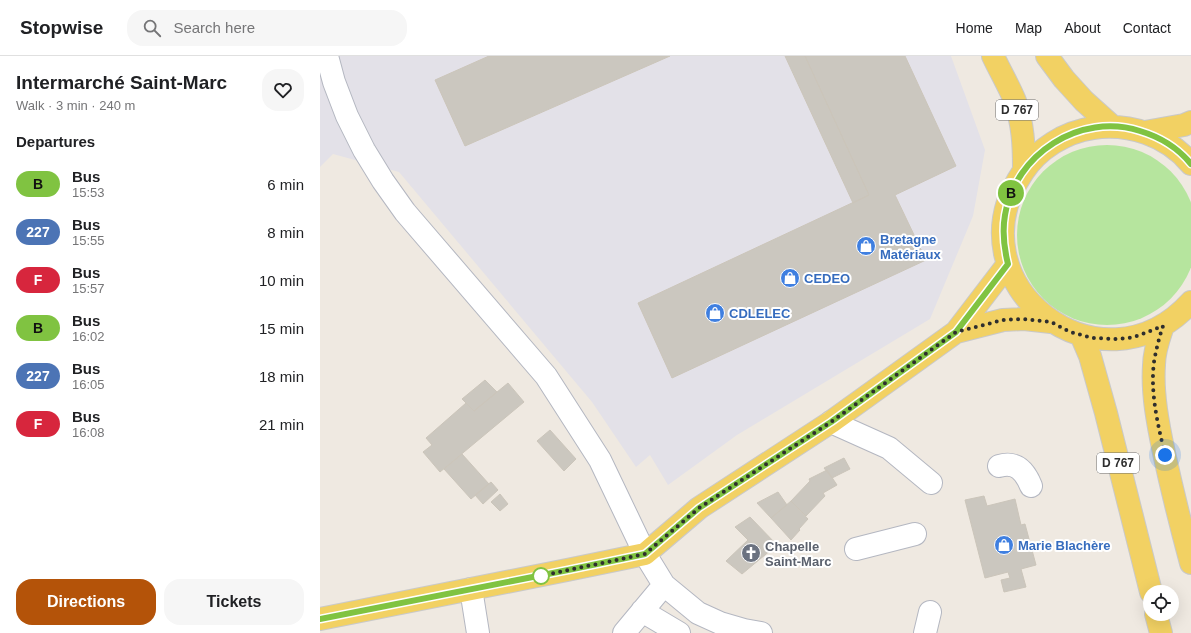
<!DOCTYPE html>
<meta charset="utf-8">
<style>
:root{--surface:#fff;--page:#f6f6f6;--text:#202124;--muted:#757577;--line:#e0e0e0;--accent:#b45309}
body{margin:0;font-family:Arial,sans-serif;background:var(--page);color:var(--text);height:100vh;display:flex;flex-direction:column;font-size:15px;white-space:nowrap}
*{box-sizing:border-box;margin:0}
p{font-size:13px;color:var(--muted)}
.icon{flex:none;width:22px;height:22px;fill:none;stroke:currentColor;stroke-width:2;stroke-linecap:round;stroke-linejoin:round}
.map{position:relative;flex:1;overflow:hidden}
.details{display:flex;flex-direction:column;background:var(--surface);width:320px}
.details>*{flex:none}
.badge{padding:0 8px;border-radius:13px;font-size:14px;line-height:26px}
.controls{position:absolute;left:823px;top:529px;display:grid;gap:8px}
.controls a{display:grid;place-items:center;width:36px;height:36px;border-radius:50%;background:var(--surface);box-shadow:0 4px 16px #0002;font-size:20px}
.you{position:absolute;width:20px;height:20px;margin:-10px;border:3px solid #fff;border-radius:50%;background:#1a73e8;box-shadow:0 0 0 6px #1a73e833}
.map>.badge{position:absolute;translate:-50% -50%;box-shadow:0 0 0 2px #fff}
h2{padding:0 16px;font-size:15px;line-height:36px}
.round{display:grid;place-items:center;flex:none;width:42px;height:42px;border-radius:16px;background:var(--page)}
.summary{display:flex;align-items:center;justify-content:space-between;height:68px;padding:0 16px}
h1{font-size:19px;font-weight:700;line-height:30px}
.button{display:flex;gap:8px;margin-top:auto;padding:8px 16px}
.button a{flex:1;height:46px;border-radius:16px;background:var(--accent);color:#fff;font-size:16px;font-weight:700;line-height:46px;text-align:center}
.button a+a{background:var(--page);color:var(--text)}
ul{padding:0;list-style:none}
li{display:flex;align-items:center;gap:12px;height:48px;padding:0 16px}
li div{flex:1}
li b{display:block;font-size:15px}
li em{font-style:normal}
li .badge{min-width:44px;font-weight:700;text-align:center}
header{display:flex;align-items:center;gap:24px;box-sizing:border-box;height:56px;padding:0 20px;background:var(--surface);border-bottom:1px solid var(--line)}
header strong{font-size:19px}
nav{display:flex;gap:22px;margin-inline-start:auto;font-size:14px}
.search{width:280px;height:36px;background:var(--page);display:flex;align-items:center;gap:10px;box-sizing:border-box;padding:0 14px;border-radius:16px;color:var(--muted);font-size:15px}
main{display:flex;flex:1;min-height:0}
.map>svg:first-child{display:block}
.industrial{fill:#e3e1e8}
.green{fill:#b6e59e}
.building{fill:#cbc7bf;stroke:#cbc5ba}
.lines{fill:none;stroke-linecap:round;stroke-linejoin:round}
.minor-casing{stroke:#b4b7c1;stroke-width:24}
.major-casing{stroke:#c9c9c9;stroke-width:24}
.minor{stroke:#fff;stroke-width:22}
.major{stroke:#f2d163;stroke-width:22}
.line-casing{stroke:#fff;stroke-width:9}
.line{stroke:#80c341;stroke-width:6}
.walk{stroke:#2e2e2e;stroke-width:4;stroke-dasharray:0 7.2}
.stop-dot{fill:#fff;stroke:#80c341;stroke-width:2}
.labels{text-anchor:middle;stroke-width:4;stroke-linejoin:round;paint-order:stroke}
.shield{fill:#fff;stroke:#6d6d6d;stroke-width:1}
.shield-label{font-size:12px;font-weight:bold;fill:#2e2e2e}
.shop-label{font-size:13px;font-weight:bold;fill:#366cbe;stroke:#fff;text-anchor:start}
.worship-label{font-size:13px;font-weight:bold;fill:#5b616d;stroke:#fff;text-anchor:start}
</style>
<header>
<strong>Stopwise</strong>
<div class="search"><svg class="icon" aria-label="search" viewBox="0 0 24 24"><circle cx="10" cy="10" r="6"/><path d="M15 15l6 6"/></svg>Search here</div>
<nav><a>Home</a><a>Map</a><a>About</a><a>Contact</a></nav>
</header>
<main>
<section class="details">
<div class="summary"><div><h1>Intermarché Saint-Marc</h1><p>Walk · 3 min · 240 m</p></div><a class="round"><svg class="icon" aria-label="heart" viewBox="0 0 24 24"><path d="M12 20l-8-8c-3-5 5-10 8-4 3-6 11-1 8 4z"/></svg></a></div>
<h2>Departures</h2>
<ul>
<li><span class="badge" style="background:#80c341;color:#111">B</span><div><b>Bus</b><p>15:53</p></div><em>6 min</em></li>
<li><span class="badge" style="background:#4c74b5;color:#fff">227</span><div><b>Bus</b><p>15:55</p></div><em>8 min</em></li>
<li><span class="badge" style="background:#d7263d;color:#fff">F</span><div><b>Bus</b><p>15:57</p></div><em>10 min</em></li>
<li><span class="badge" style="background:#80c341;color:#111">B</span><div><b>Bus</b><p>16:02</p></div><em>15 min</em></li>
<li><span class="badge" style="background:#4c74b5;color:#fff">227</span><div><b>Bus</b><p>16:05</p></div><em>18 min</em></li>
<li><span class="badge" style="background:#d7263d;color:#fff">F</span><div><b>Bus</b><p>16:08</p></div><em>21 min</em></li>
</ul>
<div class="button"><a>Directions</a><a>Tickets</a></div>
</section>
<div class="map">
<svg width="871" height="577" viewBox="0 0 871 577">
<rect width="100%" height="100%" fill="#efe9e1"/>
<path class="industrial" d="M 0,0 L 631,0 L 665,94 L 653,160 L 610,263 L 417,379 L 348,429 L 330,399 L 316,411 L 272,346 L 79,116 L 13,98 L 0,111 Z"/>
<path class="green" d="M697 179a90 90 0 1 1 180 0a90 90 0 1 1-180 0Z"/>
<path class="building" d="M 169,0 L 350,0 L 145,90 L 115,24 Z
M 465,0 L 485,0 L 549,139 L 533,147 Z
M 485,0 L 585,0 L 636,110 L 575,139 L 606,204 L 352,322 L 318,247 L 549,139 Z
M 165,324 L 177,336 L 154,355 L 142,343 Z
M 188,327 L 204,346 L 120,416 L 103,396 L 112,389 L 106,382 L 146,347 L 154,355 Z
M 230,374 L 256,403 L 244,415 L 217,385 Z
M 142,398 L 169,428 L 151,443 L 124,413 Z
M 524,402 L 530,413 L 512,422 L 504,412 Z
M 507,414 L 517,429 L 503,437 L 505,440 L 486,460 L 471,445 L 490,425 L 489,423 Z
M 171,426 L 178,434 L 163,448 L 155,439 Z
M 458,436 L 467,449 L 451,462 L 437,447 Z
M 180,438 L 188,448 L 180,455 L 171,446 Z
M 664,440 L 667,450 L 695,443 L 701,469 L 705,468 L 716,509 L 701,513 L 706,531 L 684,536 L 681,524 L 690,522 L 688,516 L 665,522 L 645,444 Z
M 471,445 L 488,463 L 479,473 L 480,474 L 471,484 L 451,462 Z
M 430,461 L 457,489 L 422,518 L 406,505 L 428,484 L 415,471 Z"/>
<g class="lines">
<g class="minor-casing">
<path id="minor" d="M 7,0 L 14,26 L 27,60 L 44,94 L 63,125 L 85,156 L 226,320 L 280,404 L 325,498 L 344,529 L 378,557 L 400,567 L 424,574 L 441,577
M 511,366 L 569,392 L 611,427
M 679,410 C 696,405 705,415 711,430
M 536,493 L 595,478
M 151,533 L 158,577
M 322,555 L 359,577
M 304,577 L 344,529
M 605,577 L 610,556"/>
</g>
<g class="major-casing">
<path id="major" d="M 673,0 C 680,15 689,30 695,45 C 703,68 704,89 704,113
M 727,0 L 744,23 L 764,45 L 793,71
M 825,76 L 864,69 L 871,66
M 871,108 C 847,79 809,67 773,72 C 745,76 718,93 703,116 C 628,228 781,345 871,246
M 843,270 C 839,282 834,295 834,309 C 832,338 838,368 844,397 C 852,434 861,470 871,507
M 636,276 L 683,264 L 704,263 L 731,266
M 761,279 L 770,300 L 786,357 L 831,536
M 836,558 L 841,577
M 0,563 L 247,514 L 325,498 L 379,452 L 511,366 L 636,276 L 688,208"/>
</g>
<use href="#minor" class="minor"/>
<use href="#major" class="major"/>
</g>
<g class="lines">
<g class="line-casing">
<path id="line" d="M 0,563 L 248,514 L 325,498 L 379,452 L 511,366 L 636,276 L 688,208 C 684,192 682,176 685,159 C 695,98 760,56 820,75 C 840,81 858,92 871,108"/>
</g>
<use href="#line" class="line"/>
<path class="walk" d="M 221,520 L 220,520 L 325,498 L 379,452 L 511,366 L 636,276 L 683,264 L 704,263 L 731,266 L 750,276 L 773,282 L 797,283 L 809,282 L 820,279 L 843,270 C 839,282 836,294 834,306 C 830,337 838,369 845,399"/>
</g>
<defs>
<g id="shop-disc" transform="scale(1)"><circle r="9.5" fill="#3f7fe0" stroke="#fff"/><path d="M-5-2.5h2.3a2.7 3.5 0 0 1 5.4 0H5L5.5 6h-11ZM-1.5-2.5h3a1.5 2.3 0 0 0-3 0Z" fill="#fff"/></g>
<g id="church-disc" transform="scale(1)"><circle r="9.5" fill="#6b7280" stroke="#fff"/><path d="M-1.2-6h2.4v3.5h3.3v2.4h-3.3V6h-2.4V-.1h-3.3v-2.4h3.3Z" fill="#fff"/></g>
</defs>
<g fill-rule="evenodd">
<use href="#shop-disc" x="546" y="190"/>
<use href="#shop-disc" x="470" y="222"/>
<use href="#shop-disc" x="395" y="257"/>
<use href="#shop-disc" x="684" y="489"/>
<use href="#church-disc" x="431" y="497"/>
</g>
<circle class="stop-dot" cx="221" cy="520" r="8"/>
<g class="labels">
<g class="shield">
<rect x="676" y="44" width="42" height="20" rx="3"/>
<rect x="777" y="397" width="42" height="20" rx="3"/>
</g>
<g class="shield-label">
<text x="697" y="58">D 767</text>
<text x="798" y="411">D 767</text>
</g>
<g class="shop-label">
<text x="560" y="188">Bretagne<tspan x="560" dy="15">Matériaux</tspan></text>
<text x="484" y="227">CEDEO</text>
<text x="409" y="262">CDLELEC</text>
<text x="698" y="494">Marie Blachère</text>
</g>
<g class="worship-label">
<text x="445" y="495">Chapelle<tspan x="445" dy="15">Saint-Marc</tspan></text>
</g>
</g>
</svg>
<div class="controls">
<a><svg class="icon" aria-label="locate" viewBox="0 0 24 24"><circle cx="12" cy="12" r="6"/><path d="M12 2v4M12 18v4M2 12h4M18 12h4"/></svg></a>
</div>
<div class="you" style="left:845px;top:399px"></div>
<b class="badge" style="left:691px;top:137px;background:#80c341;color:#111">B</b>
</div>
</main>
